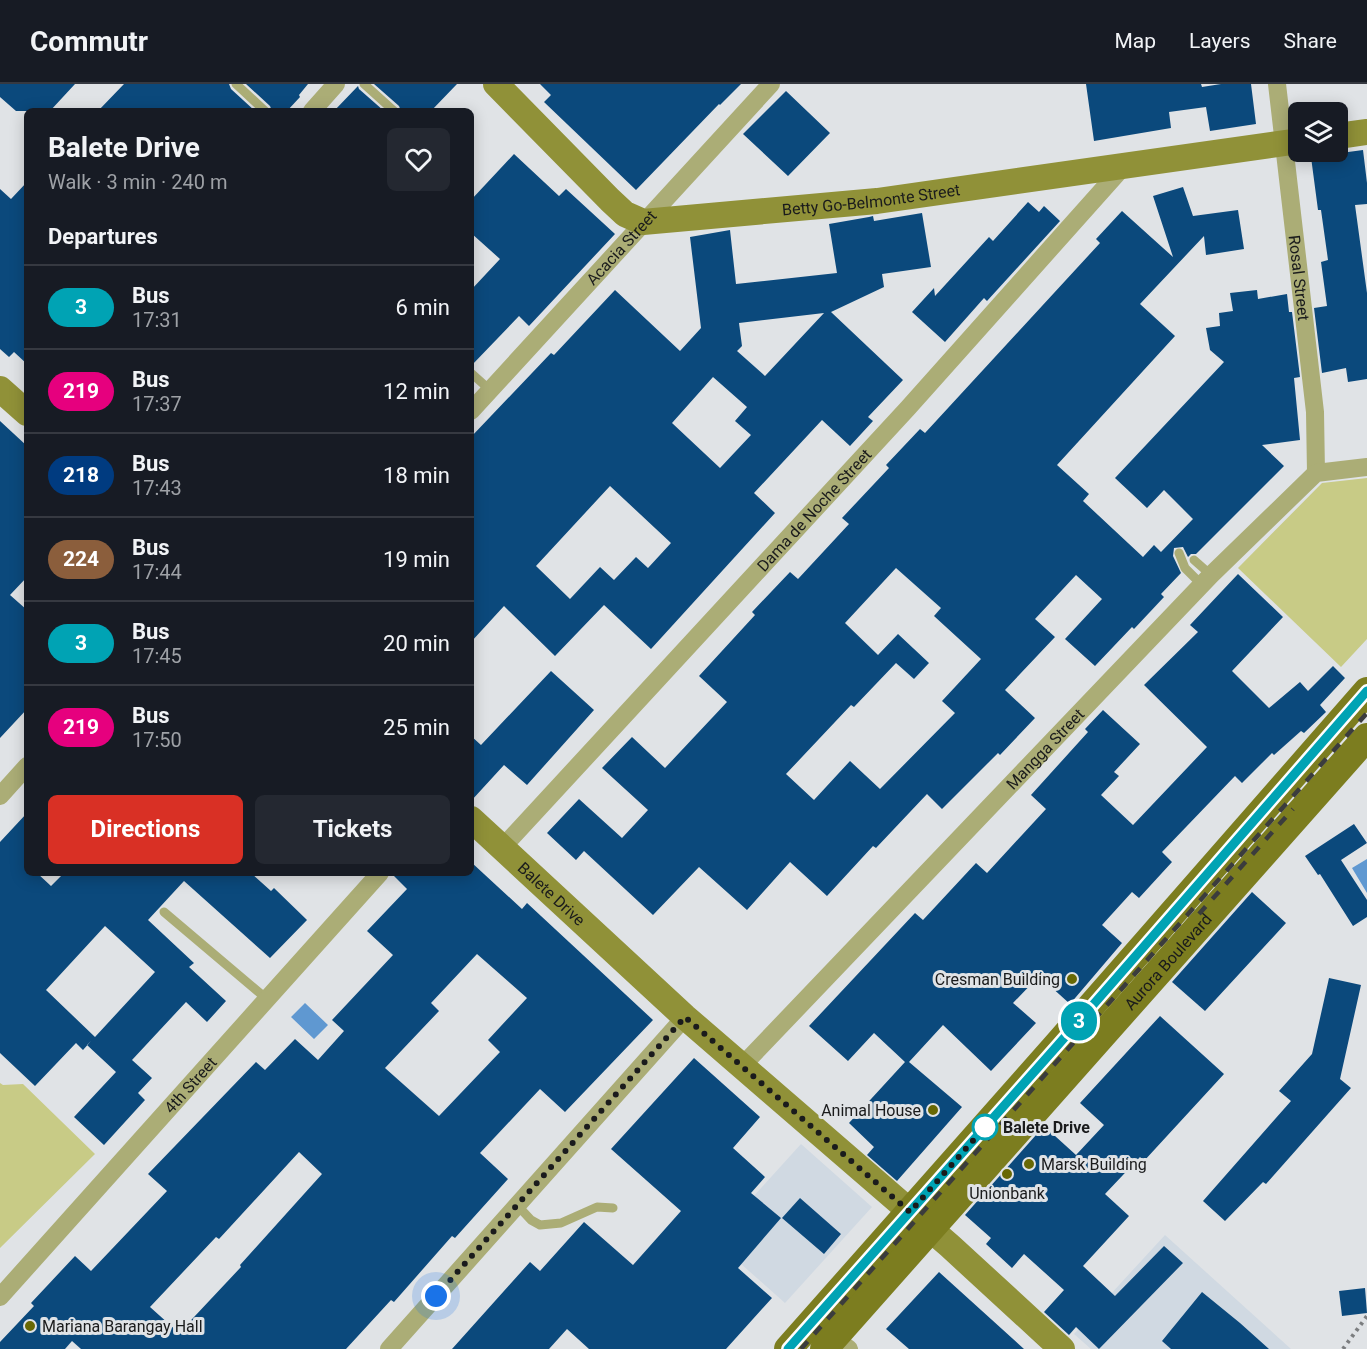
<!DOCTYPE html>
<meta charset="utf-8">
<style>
:root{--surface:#171b24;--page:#242831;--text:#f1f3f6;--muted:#9ea1a6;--line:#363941;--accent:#d93025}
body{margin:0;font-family:Roboto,sans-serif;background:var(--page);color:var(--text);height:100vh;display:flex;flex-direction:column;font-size:22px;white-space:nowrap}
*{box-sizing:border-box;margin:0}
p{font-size:20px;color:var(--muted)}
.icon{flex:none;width:33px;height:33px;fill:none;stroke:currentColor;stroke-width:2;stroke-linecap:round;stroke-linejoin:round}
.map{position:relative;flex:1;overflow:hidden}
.details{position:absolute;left:24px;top:24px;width:450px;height:768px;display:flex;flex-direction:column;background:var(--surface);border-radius:9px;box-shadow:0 3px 15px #0003}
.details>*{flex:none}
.badge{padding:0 12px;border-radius:20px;font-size:21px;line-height:39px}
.buttons{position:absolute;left:1288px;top:18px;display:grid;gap:12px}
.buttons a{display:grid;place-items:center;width:60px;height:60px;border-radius:9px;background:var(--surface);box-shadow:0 3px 15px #0003;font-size:30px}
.you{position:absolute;width:30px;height:30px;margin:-15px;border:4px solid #fff;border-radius:50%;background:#1a73e8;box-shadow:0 0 0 9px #1a73e833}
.map>.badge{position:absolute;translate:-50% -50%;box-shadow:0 0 0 3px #fff}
h2{padding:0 24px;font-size:22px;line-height:54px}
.round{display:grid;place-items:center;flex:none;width:63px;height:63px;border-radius:9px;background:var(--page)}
.headline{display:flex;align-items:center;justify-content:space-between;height:102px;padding:0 24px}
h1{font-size:28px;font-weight:700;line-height:45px}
.button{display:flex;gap:12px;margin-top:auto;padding:12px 24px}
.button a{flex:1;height:69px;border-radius:9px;background:var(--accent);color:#fff;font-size:24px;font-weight:700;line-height:69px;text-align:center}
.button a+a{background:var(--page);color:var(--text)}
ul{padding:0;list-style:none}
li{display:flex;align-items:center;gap:18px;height:84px;padding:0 24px;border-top:2px solid var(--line)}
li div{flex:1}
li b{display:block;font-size:22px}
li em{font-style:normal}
li .badge{min-width:66px;font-weight:700;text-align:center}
header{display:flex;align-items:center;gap:36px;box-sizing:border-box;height:84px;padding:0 30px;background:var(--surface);border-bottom:2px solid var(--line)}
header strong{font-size:28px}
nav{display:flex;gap:33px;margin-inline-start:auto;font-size:21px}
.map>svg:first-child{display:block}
.built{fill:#d0d9e2}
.green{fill:#c8cb86}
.water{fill:#5f98d1}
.building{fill:#0b497c;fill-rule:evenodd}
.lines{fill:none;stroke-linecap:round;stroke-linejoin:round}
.path{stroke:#7b7d7f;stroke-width:4;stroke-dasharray:3 4.5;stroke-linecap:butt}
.lane{stroke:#abad76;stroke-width:9}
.street{stroke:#abad76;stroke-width:18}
.secondary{stroke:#909138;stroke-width:26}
.primary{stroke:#7c7d1f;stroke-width:28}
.rail{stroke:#3b3c3d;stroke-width:4.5;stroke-dasharray:10 10;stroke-linecap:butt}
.line-casing{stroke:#fff;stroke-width:14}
.line{stroke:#00a3b4;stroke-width:9}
.walk{stroke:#1a1b1c;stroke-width:6;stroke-dasharray:0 10.8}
.poi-dot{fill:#686804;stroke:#e0e3e6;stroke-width:2}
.stop-dot{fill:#fff;stroke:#00a3b4;stroke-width:3}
.labels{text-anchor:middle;stroke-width:6;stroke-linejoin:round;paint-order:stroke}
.street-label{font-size:16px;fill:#1a1b1c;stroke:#e0e3e6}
.poi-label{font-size:16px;fill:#1a1b1c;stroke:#e0e3e6;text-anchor:end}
.stop-label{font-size:16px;font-weight:bold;fill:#1a1b1c;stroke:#e0e3e6;text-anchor:start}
</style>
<header>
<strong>Commutr</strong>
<nav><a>Map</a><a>Layers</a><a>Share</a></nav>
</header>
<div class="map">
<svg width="1367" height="1265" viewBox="0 0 1367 1265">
<rect width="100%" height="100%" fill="#e0e3e6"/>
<path class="built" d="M 801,1060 L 872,1123 L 785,1219 L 714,1156 Z
M 1165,1151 L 1291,1265 L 1091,1265 L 1074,1250 Z"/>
<path class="green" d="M 1367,394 L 1367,555 L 1341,583 L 1238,484 L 1322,399 Z
M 0,999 L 3,1001 L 23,1000 L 95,1070 L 0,1164 Z"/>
<path class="water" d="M 1367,775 L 1367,809 L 1352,784 Z
M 305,919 L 328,941 L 314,955 L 291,933 Z"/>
<path class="building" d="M 0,0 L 75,0 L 50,27 L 16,27 L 0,13 Z
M 124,0 L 229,0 L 231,5 L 255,27 L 98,27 Z
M 246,0 L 308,0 L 299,11 L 300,13 L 287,27 L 272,27 L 270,22 Z
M 374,0 L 457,0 L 431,27 L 401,27 L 399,22 Z
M 540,0 L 741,0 L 720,21 L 719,20 L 636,106 L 544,18 L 551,11 Z
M 1086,0 L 1201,0 L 1202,3 L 1221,0 L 1251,0 L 1256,40 L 1210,47 L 1206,23 L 1169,28 L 1171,44 L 1094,57 Z
M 358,2 L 359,5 L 384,27 L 334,27 Z
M 786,7 L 830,49 L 788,92 L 743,50 Z
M 1363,66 L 1367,99 L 1367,120 L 1355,121 L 1367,209 L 1367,295 L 1348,298 L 1346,284 L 1322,289 L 1314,224 L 1327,222 L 1321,178 L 1328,176 L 1321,126 L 1318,126 L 1311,73 Z
M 514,70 L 559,112 L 566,105 L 615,150 L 529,242 L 519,232 L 471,282 L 471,206 L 500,175 L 471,149 L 471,116 Z
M 27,98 L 27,280 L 14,268 L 9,273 L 0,265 L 0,105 L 11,115 Z
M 1183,103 L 1193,132 L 1238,126 L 1244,165 L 1206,171 L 1204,152 L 1140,220 L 1175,252 L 1057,381 L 1089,410 L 1083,417 L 1143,473 L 1154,461 L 1161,468 L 1193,435 L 1164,406 L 1147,424 L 1115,394 L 1224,278 L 1210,266 L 1206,244 L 1220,242 L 1219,229 L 1233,227 L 1230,209 L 1257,206 L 1258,215 L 1287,210 L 1289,228 L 1292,228 L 1300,293 L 1294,294 L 1300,356 L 1262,361 L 1284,382 L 1196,470 L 1191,470 L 1188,473 L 1183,463 L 1174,464 L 1173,472 L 1181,489 L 1161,510 L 1164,513 L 1134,545 L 1132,543 L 1095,582 L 1065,555 L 1102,515 L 1076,491 L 1035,535 L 1055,553 L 1005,606 L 1035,634 L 1000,671 L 998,669 L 942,725 L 927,710 L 876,764 L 873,762 L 827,812 L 790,778 L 747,826 L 699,783 L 653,831 L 584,767 L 576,776 L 547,749 L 579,715 L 622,754 L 648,726 L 602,684 L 632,653 L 665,684 L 727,618 L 699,592 L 755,531 L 752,528 L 790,488 L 798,495 L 849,440 L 842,434 L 889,384 L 886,381 L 920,345 L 925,349 L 1100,159 L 1096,155 L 1122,127 L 1173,173 L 1153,112 ZM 896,484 L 941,524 L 934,532 L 981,575 L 942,617 L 955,629 L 880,705 L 850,677 L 814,716 L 786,690 L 851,621 L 854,623 L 896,579 L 914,595 L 929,579 L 898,550 L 878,571 L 845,539 Z
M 1028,118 L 1039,128 L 1044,122 L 1060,137 L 987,217 L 984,214 L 945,258 L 912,228 L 934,204 L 935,212 L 989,153 L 993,157 Z
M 922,129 L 931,183 L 882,190 L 884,203 L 831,228 L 903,296 L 868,333 L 873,337 L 850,362 L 822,336 L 754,409 L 775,429 L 651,565 L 604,521 L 555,572 L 504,522 L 471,558 L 471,353 L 551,269 L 554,271 L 615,206 L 680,267 L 701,244 L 690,153 L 730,146 L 736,200 L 837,189 L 829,140 L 869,133 L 873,132 L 874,137 ZM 824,229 L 765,292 L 737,267 L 742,262 L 739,239 ZM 713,293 L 747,323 L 735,337 L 751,351 L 720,384 L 672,339 ZM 610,402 L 671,459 L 648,484 L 636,473 L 614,496 L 600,483 L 570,515 L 536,482 Z
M 0,337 L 27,362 L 27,493 L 10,511 L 27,526 L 27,625 L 0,654 Z
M 1238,490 L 1283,533 L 1232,587 L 1269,624 L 1300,598 L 1308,607 L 1333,582 L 1345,594 L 1320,621 L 1326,628 L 1304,649 L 1301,647 L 1274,671 L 1272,669 L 1242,699 L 1235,692 L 1162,768 L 1172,778 L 1139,814 L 1132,808 L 1102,841 L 1122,859 L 1070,920 L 1039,892 L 1013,919 L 1036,939 L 991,987 L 943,941 L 909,978 L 962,1023 L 897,1097 L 867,1071 L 874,1063 L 849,1039 L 905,978 L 874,949 L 848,977 L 809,942 L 915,829 L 923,836 L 976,779 L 987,789 L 1046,725 L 1031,711 L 1088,648 L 1085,645 L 1103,626 L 1140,660 L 1114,688 L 1119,692 L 1101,711 L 1133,741 L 1207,663 L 1144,601 L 1198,548 L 1190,541 Z
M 551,587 L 594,626 L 527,701 L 504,681 L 471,717 L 471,652 L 481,661 Z
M 27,729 L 27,789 L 37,789 L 51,802 L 64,789 L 251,789 L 271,807 L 274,804 L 307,836 L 270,874 L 184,797 L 148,836 L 194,879 L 189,883 L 226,917 L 207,938 L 186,918 L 132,976 L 152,994 L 138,1009 L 145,1016 L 104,1061 L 74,1033 L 116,988 L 87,961 L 91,957 L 83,966 L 76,959 L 35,1002 L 0,969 L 0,758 ZM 105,842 L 155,888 L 95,953 L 46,906 Z
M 1354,740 L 1367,759 L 1341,776 L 1367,816 L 1367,833 L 1353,842 L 1320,790 L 1318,791 L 1305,772 Z
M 471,778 L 522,825 L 527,819 L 653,936 L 565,1028 L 540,1005 L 480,1069 L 508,1095 L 455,1154 L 452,1152 L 394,1218 L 391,1216 L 346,1265 L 81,1265 L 72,1257 L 65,1265 L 0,1265 L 0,1258 L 34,1222 L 31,1219 L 75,1172 L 91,1187 L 167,1107 L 148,1090 L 256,978 L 265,986 L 295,955 L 318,976 L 344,947 L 332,936 L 393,871 L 367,847 L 407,805 L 391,789 L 471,789 ZM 477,870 L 527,914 L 488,956 L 500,968 L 439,1032 L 385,984 L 439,927 L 431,919 ZM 299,1068 L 322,1090 L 240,1181 L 241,1183 L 179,1249 L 150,1223 L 216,1153 L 219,1155 Z
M 1252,808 L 1286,839 L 1205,927 L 1172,898 Z
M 1329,894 L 1361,901 L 1340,995 L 1351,1004 L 1266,1100 L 1263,1098 L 1225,1137 L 1203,1117 L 1291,1017 L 1279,1007 L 1312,970 Z
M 1160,932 L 1224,990 L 1144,1077 L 1140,1073 L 1105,1110 L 1129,1132 L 1083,1182 L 1115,1212 L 1164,1162 L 1183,1179 L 1099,1265 L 1076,1243 L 1069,1251 L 1044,1228 L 1064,1206 L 1024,1170 L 1012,1184 L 986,1160 L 991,1154 L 965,1131 L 1044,1042 L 1076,1071 L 1104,1041 L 1080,1019 Z
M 694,974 L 760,1033 L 733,1064 L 765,1093 L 751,1109 L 781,1134 L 738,1184 L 772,1214 L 726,1265 L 589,1265 L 567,1245 L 549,1265 L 452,1265 L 530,1178 L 540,1187 L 584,1138 L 633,1181 L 681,1127 L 611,1065 Z
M 800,1114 L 841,1150 L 824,1170 L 782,1134 Z
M 939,1188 L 1024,1265 L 909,1265 L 886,1245 Z
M 1365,1204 L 1367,1229 L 1342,1232 L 1339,1207 Z
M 1202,1208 L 1240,1239 L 1269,1265 L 1171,1265 L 1162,1257 Z"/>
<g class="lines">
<path class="path" d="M 1343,1265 L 1367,1232"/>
<path class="lane" d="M 236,0 L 265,27
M 364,0 L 394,27
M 471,289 L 490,306
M 1179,469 L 1185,484 L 1202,501
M 1194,476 L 1211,491
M 164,828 L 268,916
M 518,1122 L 531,1136 L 540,1141 L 561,1139 L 597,1123 L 613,1124"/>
<g class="street">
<path id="s1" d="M 1277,0 L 1315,328 L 1316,389"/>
<path d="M 312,27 L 336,0"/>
<path id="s2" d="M 471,327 L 771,0"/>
<path d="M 0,712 L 27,682"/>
<path id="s3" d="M 502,764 L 908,324 L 1123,83"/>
<path id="s4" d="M 741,983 L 1211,491 L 1316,389 L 1367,383"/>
<path id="s5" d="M 0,1213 L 380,789"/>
<path d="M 834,1254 L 849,1265"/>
<path d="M 389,1265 L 685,933"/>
</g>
<g class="secondary">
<path id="s6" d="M 496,0 L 610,116 L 625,130 L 643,138 L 877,117 L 1299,57"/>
<path d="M 1338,52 L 1367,48"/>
<path d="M 0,305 L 27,329"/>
<path id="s7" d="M 471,735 L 685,933 L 950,1162 L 1062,1265"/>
</g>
<g class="primary">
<path d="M 788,1265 L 1057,961 L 1367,607"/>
<path id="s8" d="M 824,1265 L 1367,653"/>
</g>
<path class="rail" d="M 1199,830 L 1293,725
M 801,1265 L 1367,629"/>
</g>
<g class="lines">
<g class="line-casing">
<path id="line" d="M 788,1265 L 1058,961 L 1367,607"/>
</g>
<use href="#line" class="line"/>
<path class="walk" d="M 436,1212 L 685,933 L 910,1128 L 985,1043"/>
</g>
<g class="poi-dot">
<circle cx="1072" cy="895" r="6"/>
<circle cx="933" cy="1026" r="6"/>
<circle cx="1029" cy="1080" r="6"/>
<circle cx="1007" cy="1090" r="6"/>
<circle cx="30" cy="1242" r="6"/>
</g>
<circle class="stop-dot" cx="985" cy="1043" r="12"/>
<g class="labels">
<g class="street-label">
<text dy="6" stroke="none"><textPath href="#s6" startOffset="432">Betty Go-Belmonte Street</textPath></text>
<text dy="6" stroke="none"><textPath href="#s2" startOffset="222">Acacia Street</textPath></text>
<text dy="6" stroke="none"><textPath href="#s1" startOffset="195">Rosal Street</textPath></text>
<text dy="6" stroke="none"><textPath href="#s3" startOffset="460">Dama de Noche Street</textPath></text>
<text dy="6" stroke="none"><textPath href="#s4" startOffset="440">Mangga Street</textPath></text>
<text dy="6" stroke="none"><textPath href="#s7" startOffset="110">Balete Drive</textPath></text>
<text dy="6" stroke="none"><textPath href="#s8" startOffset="518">Aurora Boulevard</textPath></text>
<text dy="6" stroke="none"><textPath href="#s5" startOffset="285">4th Street</textPath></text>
</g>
<g class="poi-label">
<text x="1060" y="901">Cresman Building</text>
<text x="921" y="1032">Animal House</text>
<text x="1041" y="1086" text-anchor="start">Marsk Building</text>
<text x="1007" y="1115" text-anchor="middle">Unionbank</text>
<text x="42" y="1248" text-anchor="start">Mariana Barangay Hall</text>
</g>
<g class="stop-label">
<text x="1003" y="1049">Balete Drive</text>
</g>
</g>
</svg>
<div class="buttons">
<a><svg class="icon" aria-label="layers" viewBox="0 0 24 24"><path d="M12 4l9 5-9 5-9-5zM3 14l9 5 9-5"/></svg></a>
</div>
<div class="you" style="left:436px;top:1212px"></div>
<b class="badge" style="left:1079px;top:937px;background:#00a3b4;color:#fff">3</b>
<section class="details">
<div class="headline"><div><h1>Balete Drive</h1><p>Walk · 3 min · 240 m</p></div><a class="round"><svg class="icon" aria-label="heart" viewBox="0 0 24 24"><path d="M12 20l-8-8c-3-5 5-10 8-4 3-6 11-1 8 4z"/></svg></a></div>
<h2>Departures</h2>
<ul>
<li><span class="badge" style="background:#00a3b4;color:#fff">3</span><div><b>Bus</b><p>17:31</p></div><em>6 min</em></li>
<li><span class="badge" style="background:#e6007e;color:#fff">219</span><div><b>Bus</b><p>17:37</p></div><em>12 min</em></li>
<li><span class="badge" style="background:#003b80;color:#fff">218</span><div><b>Bus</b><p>17:43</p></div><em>18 min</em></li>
<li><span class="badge" style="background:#8b5e3c;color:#fff">224</span><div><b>Bus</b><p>17:44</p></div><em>19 min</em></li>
<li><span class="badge" style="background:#00a3b4;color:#fff">3</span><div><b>Bus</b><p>17:45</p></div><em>20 min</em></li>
<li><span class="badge" style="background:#e6007e;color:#fff">219</span><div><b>Bus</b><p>17:50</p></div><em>25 min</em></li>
</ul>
<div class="button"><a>Directions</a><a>Tickets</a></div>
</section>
</div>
